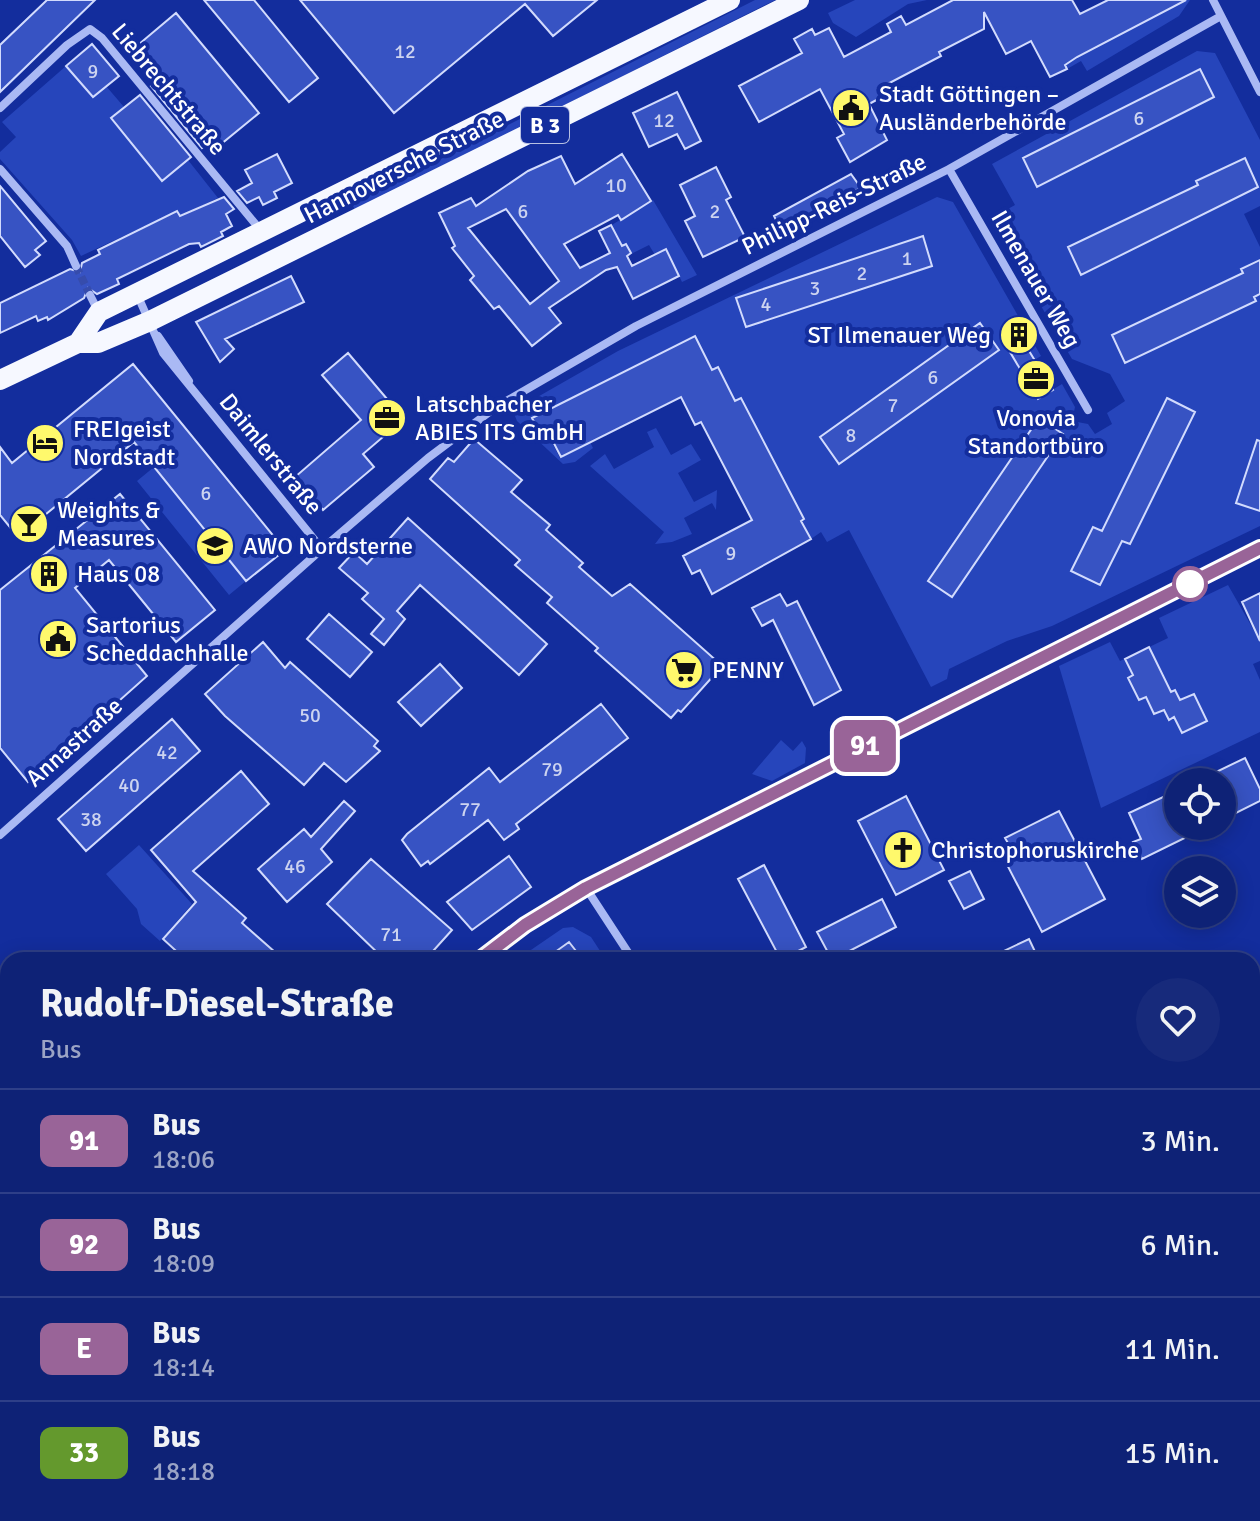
<!DOCTYPE html>
<html lang="de">
<meta charset="utf-8">
<style>
:root{--surface:#0e2276;--page:#172a7b;--text:#f1f3f6;--muted:#9ba4c5;--line:#2e3f88}
body{margin:0;font-family:Signika,sans-serif;background:var(--page);color:var(--text);height:100vh;display:flex;flex-direction:column;font-size:30px;white-space:nowrap}
*{box-sizing:border-box;margin:0}
p{font-size:26px;color:var(--muted)}
.icon{flex:none;width:44px;height:44px;fill:none;stroke:currentColor;stroke-width:2;stroke-linecap:round;stroke-linejoin:round}
.map{position:relative;flex:1;overflow:hidden}
.sheet{position:absolute;left:0px;top:952px;width:1260px;height:570px;display:flex;flex-direction:column;background:var(--surface);border-radius:24px 24px 0 0;box-shadow:0 4px 20px #0003,0 0 0 2px var(--line)}
.sheet>*{flex:none}
.badge{padding:0 16px;border-radius:12px;font-size:28px;line-height:52px}
.fabs{position:absolute;left:1164px;top:768px;display:grid;gap:16px}
.fabs a{display:grid;place-items:center;width:72px;height:72px;border-radius:50%;background:var(--surface);box-shadow:0 4px 20px #0003,0 0 0 2px var(--line);font-size:40px}
.map>.badge{position:absolute;translate:-50% -50%;box-shadow:0 0 0 4px #fff}
.round{display:grid;place-items:center;flex:none;width:84px;height:84px;border-radius:42px;background:var(--page)}
.headline{display:flex;align-items:center;justify-content:space-between;height:136px;padding:0 40px}
h1{font-size:38px;font-weight:800;line-height:60px}
ul{padding:0;list-style:none}
li{display:flex;align-items:center;gap:24px;height:104px;padding:0 40px;border-top:2px solid var(--line)}
li div{flex:1}
li b{display:block;font-size:30px}
li em{font-style:normal}
li .badge{min-width:88px;font-weight:700;text-align:center}
.map>svg:first-child{display:block}
.green{fill:#2645bb}
.building{fill:#3753c3;stroke:#d2dbfd;stroke-width:2;fill-rule:evenodd}
.lines{fill:none;stroke-linecap:round;stroke-linejoin:round}
.minor-tunnel{stroke:#364cac;stroke-width:8;stroke-dasharray:8 4;stroke-linecap:butt}
.minor{stroke:#aab9f4;stroke-width:8}
.tertiary{stroke:#aab9f4;stroke-width:14}
.primary{stroke:#f6f8ff;stroke-width:20}
.line-casing{stroke:#fff;stroke-width:18}
.line{stroke:#996498;stroke-width:12}
.stop-dot{fill:#fff;stroke:#996498;stroke-width:4}
.labels{text-anchor:middle;stroke-width:8;stroke-linejoin:round;paint-order:stroke}
.number-label{font-size:20px;fill:#cdd4f0}
.shield{fill:#132d9d;stroke:#b8c0e2;stroke-width:2}
.shield-label{font-size:22px;font-weight:bold;fill:#fff}
.street-label{font-size:24px;fill:#fff;stroke:#132d9d}
.poi-label{font-size:24px;fill:#fff;stroke:#132d9d;text-anchor:start}
</style>
<div class="map">
<svg width="1260" height="1521" viewBox="0 0 1260 1521">
<rect width="100%" height="100%" fill="#132d9d"/>
<path class="green" d="M 755,0 L 775,0 L 355,210 L 352,204 Z
M 855,0 L 927,0 L 908,4 L 856,37 L 833,23 L 828,13 Z
M 1176,0 L 1190,0 L 1179,16 L 1087,71 L 1081,61 L 1067,69 L 1065,65 L 1077,57 L 1178,4 Z
M 1197,51 L 1215,53 L 1260,140 L 1260,206 L 1244,214 L 1260,247 L 1260,526 L 1052,626 L 1007,641 L 949,669 L 947,679 L 931,687 L 849,530 L 827,542 L 821,532 L 811,539 L 801,521 L 804,519 L 741,398 L 735,401 L 718,368 L 713,370 L 695,337 L 532,418 L 540,434 L 547,433 L 560,458 L 590,442 L 593,448 L 575,462 L 563,464 L 517,421 L 513,411 L 618,351 L 937,197 L 953,202 L 1041,356 L 1020,369 L 1039,398 L 1062,384 L 1075,407 L 1072,421 L 1088,424 L 1095,434 L 1112,424 L 1107,413 L 1125,401 L 1110,374 L 1072,359 L 1034,294 L 1040,290 L 997,215 L 1015,205 L 992,164 Z
M 66,66 L 93,97 L 106,86 L 124,107 L 111,119 L 162,181 L 188,160 L 218,198 L 180,216 L 177,211 L 81,256 L 72,240 L 0,159 L 0,152 L 16,137 L 2,122 Z
M 653,200 L 697,275 L 682,282 L 666,249 L 655,255 L 649,245 L 627,256 L 610,226 Z
M 656,428 L 671,455 L 691,444 L 701,460 L 678,473 L 694,502 L 717,490 L 716,510 L 712,503 L 684,518 L 692,534 L 672,542 L 655,544 L 664,532 L 590,466 L 605,454 L 614,469 L 654,447 L 647,432 Z
M 154,467 L 246,581 L 229,595 L 137,481 Z
M 1228,585 L 1260,641 L 1260,661 L 1253,664 L 1260,680 L 1260,732 L 1101,808 L 1059,666 L 1110,642 L 1120,661 L 1168,638 L 1159,618 Z
M 781,740 L 793,751 L 802,741 L 806,748 L 805,763 L 772,781 L 752,774 Z
M 139,845 L 192,904 L 160,941 L 141,924 L 137,909 L 106,874 Z
M 573,927 L 591,937 L 606,960 L 534,960 L 528,952 L 563,928 Z
M 0,1244 L 8,1252 L 8,1361 L 0,1368 Z
M 8,1476 L 8,1514 L 130,1514 L 123,1521 L 0,1521 L 0,1483 Z
M 314,1514 L 531,1514 L 522,1521 L 306,1521 Z
M 595,1514 L 755,1514 L 761,1521 L 600,1521 Z
M 821,1514 L 928,1514 L 921,1521 L 827,1521 Z
M 1089,1514 L 1216,1514 L 1219,1521 L 1078,1521 Z"/>
<path class="building" d="M 47,0 L 95,0 L 0,92 L 0,45 Z
M 204,0 L 254,0 L 318,78 L 289,102 Z
M 300,0 L 597,0 L 553,36 L 525,4 L 394,113 Z
M 953,0 L 1072,0 L 1080,14 L 1108,0 L 1186,0 L 1077,57 L 1065,65 L 1067,69 L 1050,77 L 1031,41 L 1006,54 L 984,12 L 984,29 L 939,52 L 941,56 L 878,89 L 882,97 L 869,104 L 887,140 L 850,162 L 837,138 L 844,134 L 820,89 L 759,122 L 739,86 L 802,53 L 794,39 L 812,29 L 815,35 L 829,28 L 844,57 L 891,32 L 887,24 L 901,16 L 906,25 Z
M 176,13 L 259,113 L 215,149 L 209,142 L 202,148 L 151,86 L 158,80 L 132,50 Z
M 92,44 L 119,76 L 93,97 L 66,66 Z
M 1200,69 L 1214,97 L 1037,187 L 1023,158 Z
M 677,92 L 701,141 L 685,149 L 677,134 L 649,147 L 633,113 Z
M 140,95 L 191,157 L 162,181 L 111,118 Z
M 277,154 L 292,183 L 274,192 L 277,198 L 263,205 L 259,197 L 247,203 L 237,191 L 252,183 L 245,170 Z
M 622,154 L 651,201 L 621,220 L 618,215 L 564,244 L 580,268 L 610,253 L 599,231 L 611,225 L 622,246 L 626,244 L 631,253 L 627,256 L 632,266 L 666,249 L 679,276 L 633,299 L 617,267 L 606,270 L 549,308 L 561,323 L 532,346 L 499,306 L 494,309 L 470,280 L 474,276 L 452,248 L 455,246 L 439,213 L 471,198 L 476,206 L 528,171 L 561,156 L 575,184 ZM 506,209 L 559,281 L 530,304 L 468,228 Z
M 1245,158 L 1258,187 L 1081,275 L 1068,247 L 1198,185 L 1196,181 Z
M 716,167 L 731,197 L 726,200 L 745,237 L 703,257 L 685,221 L 695,216 L 680,185 Z
M 851,174 L 861,188 L 853,192 L 855,196 L 813,218 L 811,213 L 780,228 L 774,216 Z
M 0,186 L 46,241 L 35,250 L 40,255 L 25,267 L 0,236 Z
M 224,197 L 234,209 L 226,214 L 232,226 L 221,232 L 223,236 L 201,247 L 199,243 L 189,244 L 117,279 L 119,284 L 97,294 L 88,288 L 84,298 L 48,320 L 47,317 L 38,321 L 36,316 L 0,333 L 0,303 L 70,269 L 80,272 L 82,263 L 100,254 L 98,250 L 177,211 L 180,216 Z
M 923,236 L 932,266 L 746,327 L 736,298 Z
M 1260,260 L 1260,294 L 1254,297 L 1256,301 L 1125,363 L 1112,335 L 1243,273 L 1241,269 Z
M 291,276 L 304,302 L 225,339 L 234,349 L 220,362 L 196,322 Z
M 980,323 L 999,350 L 839,464 L 820,437 Z
M 1018,333 L 1053,390 L 1038,399 L 1004,342 Z
M 695,336 L 712,370 L 718,367 L 735,401 L 741,398 L 804,519 L 801,521 L 811,539 L 712,594 L 700,570 L 692,574 L 683,556 L 752,520 L 701,422 L 695,425 L 681,397 L 561,457 L 547,430 L 540,434 L 532,418 Z
M 348,353 L 404,419 L 363,454 L 374,467 L 323,510 L 295,477 L 361,420 L 322,375 Z
M 133,364 L 285,550 L 246,581 L 134,442 L 18,537 L 0,515 L 0,447 L 12,463 Z
M 1167,398 L 1195,412 L 1130,544 L 1122,541 L 1100,585 L 1071,571 L 1093,527 L 1102,531 Z
M 1039,418 L 1063,434 L 952,597 L 928,581 Z
M 474,439 L 522,480 L 511,492 L 550,525 L 546,530 L 583,563 L 579,567 L 612,596 L 630,584 L 719,663 L 712,671 L 715,674 L 681,712 L 678,710 L 671,718 L 595,651 L 598,648 L 547,603 L 552,597 L 515,565 L 520,560 L 430,479 L 448,458 L 454,462 Z
M 1257,440 L 1260,441 L 1260,511 L 1236,503 Z
M 120,494 L 215,610 L 176,642 L 109,560 L 75,588 L 147,676 L 28,782 L 0,748 L 0,590 Z
M 408,518 L 547,644 L 519,675 L 420,585 L 397,611 L 405,619 L 384,645 L 371,634 L 384,619 L 362,599 L 368,593 L 339,568 L 354,552 L 367,564 Z
M 1260,593 L 1260,641 L 1242,602 Z
M 780,594 L 787,606 L 797,601 L 841,690 L 814,705 L 773,620 L 762,626 L 752,608 Z
M 329,614 L 372,652 L 350,677 L 307,639 Z
M 263,642 L 285,668 L 290,662 L 378,741 L 374,746 L 380,751 L 346,782 L 324,763 L 304,785 L 225,716 L 205,694 Z
M 1149,647 L 1171,692 L 1175,690 L 1180,700 L 1194,694 L 1207,721 L 1182,733 L 1174,717 L 1169,720 L 1164,710 L 1154,714 L 1146,697 L 1139,700 L 1128,678 L 1133,675 L 1125,659 Z
M 440,664 L 462,688 L 421,726 L 398,702 Z
M 601,704 L 628,738 L 516,824 L 519,829 L 504,840 L 488,820 L 430,864 L 428,861 L 421,866 L 402,840 L 407,834 L 489,768 L 500,782 Z
M 172,719 L 200,751 L 86,851 L 58,819 Z
M 1245,758 L 1260,789 L 1260,801 L 1222,820 L 1222,782 L 1216,782 L 1212,774 Z
M 241,771 L 269,804 L 193,871 L 246,918 L 242,923 L 284,960 L 186,960 L 163,939 L 196,902 L 151,850 Z
M 1178,790 L 1178,826 L 1209,826 L 1142,859 L 1133,842 L 1141,839 L 1129,813 Z
M 906,796 L 944,870 L 896,895 L 858,821 Z
M 344,801 L 355,811 L 321,849 L 332,862 L 287,902 L 258,869 L 304,829 L 311,837 Z
M 1059,811 L 1105,899 L 1042,932 L 1002,855 L 1012,850 L 1005,838 Z
M 509,856 L 531,887 L 472,930 L 447,902 Z
M 371,859 L 452,930 L 425,960 L 385,960 L 327,904 Z
M 764,865 L 806,947 L 781,960 L 738,879 Z
M 970,871 L 984,899 L 964,909 L 949,881 Z
M 882,899 L 896,927 L 832,960 L 817,932 Z
M 1029,939 L 1039,960 L 985,960 Z
M 569,942 L 583,960 L 544,960 Z"/>
<g class="lines">
<path class="minor-tunnel" d="M 76,266 L 90,295"/>
<path class="minor" d="M 1213,0 L 1260,92
M 0,108 L 67,45 L 90,29 L 102,38 L 262,232
M 0,169 L 67,246 L 76,266
M 949,169 L 1088,410
M 137,294 L 163,353 L 322,549
M 90,295 L 98,311
M 158,336 L 189,381
M 0,835 L 322,549 L 428,458 L 496,407 L 636,326 L 949,169 L 1221,16
M 586,888 L 633,960
M 480,960 L 525,925 L 586,888 L 1260,548
M 0,1204 L 8,1211
M 1252,1269 L 1260,1280
M 1252,1310 L 1259,1344
M 0,1390 L 8,1383
M 265,1514 L 271,1521
M 983,1514 L 987,1521
M 217,1521 L 225,1514"/>
<path class="tertiary" d="M 1252,1347 L 1260,1344
M 1252,1376 L 1260,1373
M 965,1521 L 974,1514
M 1004,1521 L 1016,1514"/>
<path class="primary" d="M 78,343 L 99,312 L 730,0
M 0,380 L 78,343 L 98,343 L 150,321 L 799,0"/>
</g>
<g class="lines">
<g class="line-casing">
<path id="line" d="M 479,960 L 525,925 L 586,888 L 1260,548"/>
</g>
<use href="#line" class="line"/>
</g>
<defs>
<g id="civic-disc" transform="scale(2)"><circle r="9.5" fill="#fff96c" stroke="#132d9d"/><path d="M-.6-6.5H3V-4.5H.6V-3L4-1V1h2V6H-6V1h2V-1L-.6-3ZM-1.2 2.5V6h2.4V2.5Z" fill="#111"/></g>
<g id="building-disc" transform="scale(2)"><circle r="9.5" fill="#fff96c" stroke="#132d9d"/><path d="M-4-6H4V6H1V3H-1V6H-4ZM-2.5-4.3h1.7v1.8h-1.7ZM.8-4.3h1.7v1.8H.8ZM-2.5-1h1.7V.8h-1.7ZM.8-1h1.7V.8H.8Z" fill="#111"/></g>
<g id="office-disc" transform="scale(2)"><circle r="9.5" fill="#fff96c" stroke="#132d9d"/><path d="M-6-3h4V-5.5h4V-3h4V5H-6ZM-1-4.5V-3h2v-1.5ZM-6 0V1H6V0Z" fill="#111"/></g>
<g id="hotel-disc" transform="scale(2)"><circle r="9.5" fill="#fff96c" stroke="#132d9d"/><path d="M-6-4.5h1.5V1H6V5H4.5V3h-9V5H-6ZM-4 0a1.8 1.8 0 1 1 3.6 0ZM.5 0V-2.5h3Q6-2.5 6 0Z" fill="#111"/></g>
<g id="bar-disc" transform="scale(2)"><circle r="9.5" fill="#fff96c" stroke="#132d9d"/><path d="M-6-5H6L.8 .8V4.5H3.5V6h-7V4.5H-.8V.8Z" fill="#111"/></g>
<g id="school-disc" transform="scale(2)"><circle r="9.5" fill="#fff96c" stroke="#132d9d"/><path d="M0-5L7-2L0 1L-7-2ZM-4 1L0 2.5L4 1V4Q0 6-4 4Z" fill="#111"/></g>
<g id="supermarket-disc" transform="scale(2)"><circle r="9.5" fill="#fff96c" stroke="#132d9d"/><path d="M-6-5.5h2.5l.6 2H6L4.5 2H-2.5L-4.4-4H-6ZM-1.5 3.2a1.3 1.3 0 1 0 .1 0ZM3 3.2a1.3 1.3 0 1 0 .1 0Z" fill="#111"/></g>
<g id="church-disc" transform="scale(2)"><circle r="9.5" fill="#fff96c" stroke="#132d9d"/><path d="M-1.2-6h2.4v3.5h3.3v2.4h-3.3V6h-2.4V-.1h-3.3v-2.4h3.3Z" fill="#111"/></g>
</defs>
<g fill-rule="evenodd">
<use href="#civic-disc" x="851" y="108"/>
<use href="#building-disc" x="1019" y="335"/>
<use href="#office-disc" x="1036" y="379"/>
<use href="#office-disc" x="387" y="418"/>
<use href="#hotel-disc" x="45" y="443"/>
<use href="#bar-disc" x="29" y="524"/>
<use href="#school-disc" x="215" y="546"/>
<use href="#building-disc" x="49" y="574"/>
<use href="#civic-disc" x="58" y="639"/>
<use href="#supermarket-disc" x="684" y="670"/>
<use href="#church-disc" x="903" y="850"/>
</g>
<circle class="stop-dot" cx="1190" cy="584" r="16"/>
<g class="labels">
<g class="number-label">
<text x="405" y="58">12</text>
<text x="93" y="78">9</text>
<text x="1139" y="125">6</text>
<text x="664" y="127">12</text>
<text x="616" y="192">10</text>
<text x="523" y="218">6</text>
<text x="715" y="218">2</text>
<text x="907" y="265">1</text>
<text x="862" y="280">2</text>
<text x="815" y="295">3</text>
<text x="766" y="311">4</text>
<text x="933" y="384">6</text>
<text x="893" y="412">7</text>
<text x="851" y="442">8</text>
<text x="206" y="500">6</text>
<text x="731" y="560">9</text>
<text x="310" y="722">50</text>
<text x="167" y="759">42</text>
<text x="552" y="776">79</text>
<text x="129" y="792">40</text>
<text x="470" y="816">77</text>
<text x="91" y="826">38</text>
<text x="295" y="873">46</text>
<text x="391" y="941">71</text>
</g>
<rect class="shield" x="521" y="107" width="48" height="36" rx="6"/>
<g class="shield-label">
<text x="545" y="133">B 3</text>
</g>
<g class="street-label">
<text transform="translate(169 89) rotate(50)" y="8">Liebrechtstraße</text>
<text transform="translate(404 167) rotate(-27)" y="8">Hannoversche Straße</text>
<text transform="translate(834 204) rotate(-26)" y="8">Philipp-Reis-Straße</text>
<text transform="translate(1036 279) rotate(60)" y="8">Ilmenauer Weg</text>
<text transform="translate(271 454) rotate(51)" y="8">Daimlerstraße</text>
<text transform="translate(74 742) rotate(-42)" y="8">Annastraße</text>
</g>
<g class="poi-label">
<text x="879" y="102">Stadt Göttingen –<tspan x="879" dy="28">Ausländerbehörde</tspan></text>
<text x="991" y="343" text-anchor="end">ST Ilmenauer Weg</text>
<text x="415" y="412">Latschbacher<tspan x="415" dy="28">ABIES ITS GmbH</tspan></text>
<text x="1036" y="426" text-anchor="middle">Vonovia<tspan x="1036" dy="28">Standortbüro</tspan></text>
<text x="73" y="437">FREIgeist<tspan x="73" dy="28">Nordstadt</tspan></text>
<text x="57" y="518">Weights &amp;<tspan x="57" dy="28">Measures</tspan></text>
<text x="243" y="554">AWO Nordsterne</text>
<text x="77" y="582">Haus 08</text>
<text x="86" y="633">Sartorius<tspan x="86" dy="28">Scheddachhalle</tspan></text>
<text x="712" y="678">PENNY</text>
<text x="931" y="858">Christophoruskirche</text>
</g>
</g>
</svg>
<div class="fabs">
<a><svg class="icon" aria-label="locate" viewBox="0 0 24 24"><circle cx="12" cy="12" r="6"/><path d="M12 2v4M12 18v4M2 12h4M18 12h4"/></svg></a>
<a><svg class="icon" aria-label="layers" viewBox="0 0 24 24"><path d="M12 4l9 5-9 5-9-5zM3 14l9 5 9-5"/></svg></a>
</div>
<b class="badge" style="left:865px;top:746px;background:#996498;color:#fff">91</b>
<section class="sheet">
<div class="headline"><div><h1>Rudolf-Diesel-Straße</h1><p>Bus</p></div><a class="round"><svg class="icon" aria-label="heart" viewBox="0 0 24 24"><path d="M12 20l-8-8c-3-5 5-10 8-4 3-6 11-1 8 4z"/></svg></a></div>
<ul>
<li><span class="badge" style="background:#996498;color:#fff">91</span><div><b>Bus</b><p>18:06</p></div><em>3 Min.</em></li>
<li><span class="badge" style="background:#996498;color:#fff">92</span><div><b>Bus</b><p>18:09</p></div><em>6 Min.</em></li>
<li><span class="badge" style="background:#996498;color:#fff">E</span><div><b>Bus</b><p>18:14</p></div><em>11 Min.</em></li>
<li><span class="badge" style="background:#64992d;color:#fff">33</span><div><b>Bus</b><p>18:18</p></div><em>15 Min.</em></li>
</ul>
</section>
</div>
